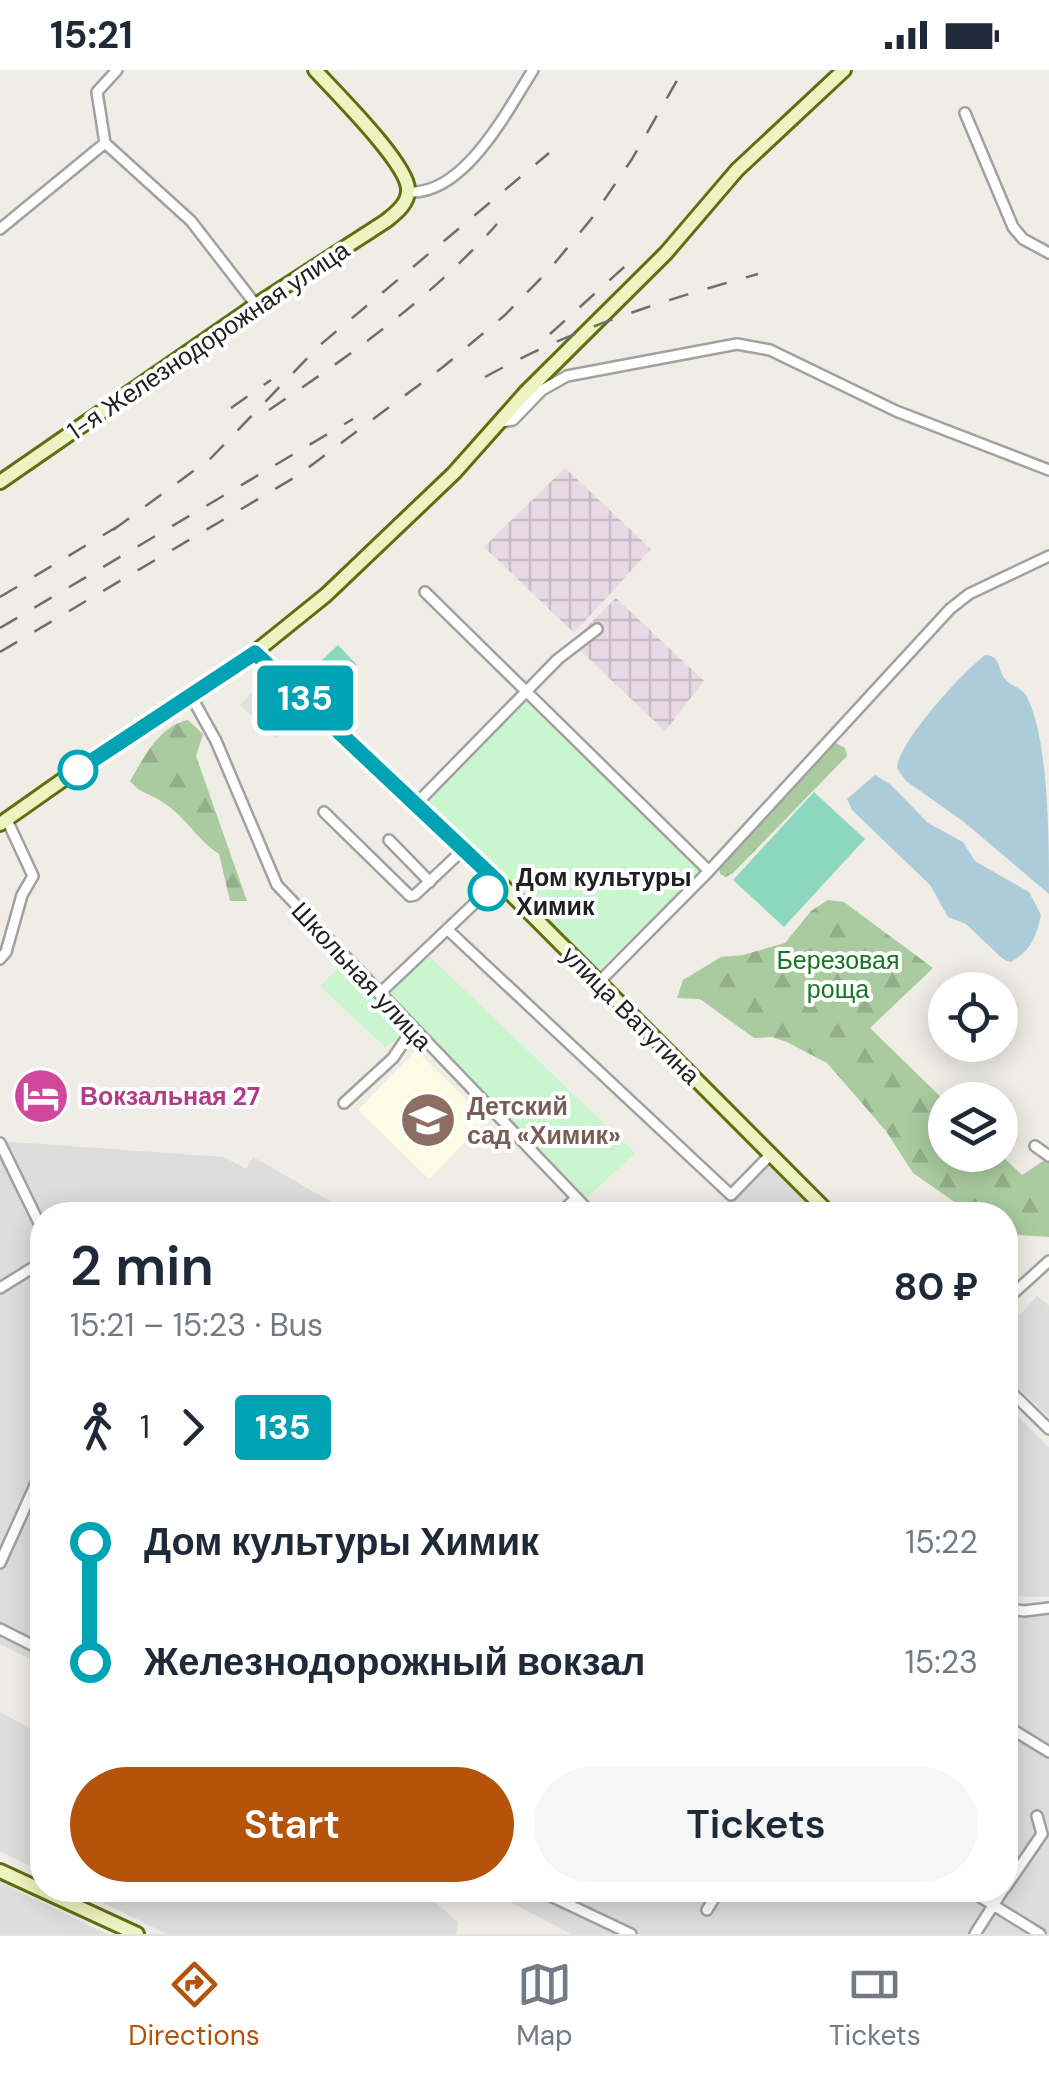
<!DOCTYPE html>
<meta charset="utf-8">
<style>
:root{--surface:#fff;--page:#f6f6f7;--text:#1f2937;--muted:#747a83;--line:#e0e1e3;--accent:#b45309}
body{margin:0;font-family:"DM Sans",sans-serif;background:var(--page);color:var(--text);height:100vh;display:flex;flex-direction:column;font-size:38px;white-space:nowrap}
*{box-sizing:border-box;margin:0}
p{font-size:32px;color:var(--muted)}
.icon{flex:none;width:55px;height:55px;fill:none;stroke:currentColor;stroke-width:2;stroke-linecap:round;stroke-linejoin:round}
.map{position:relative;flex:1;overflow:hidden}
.side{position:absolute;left:30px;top:1132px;width:988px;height:700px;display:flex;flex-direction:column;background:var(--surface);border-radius:40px;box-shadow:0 5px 25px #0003}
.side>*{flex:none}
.badge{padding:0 20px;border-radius:8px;font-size:35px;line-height:65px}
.tools{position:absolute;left:928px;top:902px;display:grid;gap:20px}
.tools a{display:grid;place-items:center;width:90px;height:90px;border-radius:50%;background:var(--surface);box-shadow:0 5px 25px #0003;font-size:50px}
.map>.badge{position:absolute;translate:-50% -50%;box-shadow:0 0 0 5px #fff}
.legs{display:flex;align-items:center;gap:15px;height:110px;padding:0 40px;font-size:32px}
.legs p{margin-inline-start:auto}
.head{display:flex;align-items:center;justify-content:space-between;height:170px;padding:0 40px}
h1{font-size:55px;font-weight:600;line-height:75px}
.primary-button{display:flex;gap:20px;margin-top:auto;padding:20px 40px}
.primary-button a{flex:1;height:115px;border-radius:60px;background:var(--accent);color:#fff;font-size:40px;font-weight:600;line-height:115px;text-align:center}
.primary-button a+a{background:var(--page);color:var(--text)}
ul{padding:0 40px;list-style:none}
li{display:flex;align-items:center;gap:35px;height:120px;font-size:38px}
li i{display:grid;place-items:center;width:15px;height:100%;margin:0 12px;background:currentColor}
li i::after{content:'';width:25px;height:25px;margin:-12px;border:8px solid;border-radius:50%;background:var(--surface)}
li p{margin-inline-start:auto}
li:first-child i{background:linear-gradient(#0000 50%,currentColor 0)}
li:last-child i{background:linear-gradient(currentColor 50%,#0000 0)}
.status{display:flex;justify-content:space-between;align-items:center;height:70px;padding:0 50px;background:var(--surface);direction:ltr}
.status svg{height:28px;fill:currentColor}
.tab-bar{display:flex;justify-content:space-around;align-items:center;height:140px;border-top:2px solid var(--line);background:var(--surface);font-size:28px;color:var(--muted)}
.tab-bar a{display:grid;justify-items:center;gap:5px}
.tab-bar .on{color:var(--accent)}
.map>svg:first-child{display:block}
.residential{fill:#dedddd}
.industrial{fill:url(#industrial-grid)}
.education{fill:#fbfce4}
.forest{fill:url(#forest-firs)}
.park{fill:#c9f5cf}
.pitch{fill:#8dd7bf}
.parking{fill:#e0e0e0}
.water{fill:#acccd9}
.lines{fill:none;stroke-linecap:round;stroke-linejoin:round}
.street-casing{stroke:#a1a1a1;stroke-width:14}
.secondary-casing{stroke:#5f6e10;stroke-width:18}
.street{stroke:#fff;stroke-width:9}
.secondary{stroke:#eef4c1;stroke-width:12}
.rail{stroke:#6e6e6e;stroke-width:2.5;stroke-dasharray:20 20;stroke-linecap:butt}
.line-1-casing{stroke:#fff;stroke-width:22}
.line-1{stroke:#00a3b4;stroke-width:15}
.stop-1-dot{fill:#fff;stroke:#00a3b4;stroke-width:5}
.labels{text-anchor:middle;stroke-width:8;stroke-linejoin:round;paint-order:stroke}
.street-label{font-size:25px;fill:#202020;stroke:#fff}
.stop-label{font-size:25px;font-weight:bold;fill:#202020;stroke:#fff;text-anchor:start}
.park-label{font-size:25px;fill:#177524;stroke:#fff}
.hotel-label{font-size:25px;font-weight:bold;fill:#b23c85;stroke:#fff;text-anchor:start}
.education-label{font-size:25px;font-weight:bold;fill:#785e54;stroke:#fff;text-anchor:start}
</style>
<div class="status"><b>15:21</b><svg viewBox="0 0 49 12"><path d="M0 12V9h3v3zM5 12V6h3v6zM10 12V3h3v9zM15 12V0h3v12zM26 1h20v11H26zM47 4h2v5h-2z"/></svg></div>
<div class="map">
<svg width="1049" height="1864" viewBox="0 0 1049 1864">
<defs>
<pattern id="industrial-grid" width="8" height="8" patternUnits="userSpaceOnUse" patternTransform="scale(2.5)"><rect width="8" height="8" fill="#e8dae5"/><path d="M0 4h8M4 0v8" fill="none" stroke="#c7bbc4"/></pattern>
<pattern id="forest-firs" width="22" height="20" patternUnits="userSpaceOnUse" patternTransform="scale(2.5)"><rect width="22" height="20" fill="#aacba0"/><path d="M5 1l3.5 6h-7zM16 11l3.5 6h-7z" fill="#92ae8a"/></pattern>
</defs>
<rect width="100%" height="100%" fill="#f0ede7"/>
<path class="residential" d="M 0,1071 L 224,1087 L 246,1099 L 253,1087 L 354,1145 L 42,1145 L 42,1595 L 0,1574 Z
M 770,1096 L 819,1145 L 744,1145 L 733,1132 Z
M 1037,1226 L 1049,1236 L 1049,1347 L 1005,1305 L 1005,1261 Z
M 1005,1334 L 1049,1377 L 1049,1527 L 1005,1526 Z
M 1005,1541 L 1049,1542 L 1049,1864 L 571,1864 L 487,1820 L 1005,1820 Z
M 0,1642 L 42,1665 L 42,1802 L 0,1781 Z
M 0,1812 L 107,1864 L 0,1864 Z
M 78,1820 L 421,1820 L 458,1852 L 456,1864 L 167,1864 Z"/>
<path class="industrial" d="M 565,398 L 651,479 L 574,563 L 484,477 Z
M 616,528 L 704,611 L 665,661 L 571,572 Z"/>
<path class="education" d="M 416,980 L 487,1050 L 429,1109 L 358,1040 Z"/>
<path class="forest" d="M 188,650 L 203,664 L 196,686 L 247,831 L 230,831 L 219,784 C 197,770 186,747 164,733 C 152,724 140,724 130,711 C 144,687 159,656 188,650 Z
M 836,673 L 845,678 L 847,686 L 733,803 L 726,807 L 720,804 L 719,798 Z
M 828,830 L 844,832 L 933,898 L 870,958 L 945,1031 L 945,1085 L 1000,1084 L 1022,1105 L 1049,1087 L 1049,1167 L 1005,1164 L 1005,1145 L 973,1145 L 913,1103 L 886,1061 L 827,993 L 787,972 L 772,967 L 754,968 L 700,929 L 677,928 L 683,910 L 721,887 L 743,885 L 785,873 L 811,841 Z"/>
<path class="park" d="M 529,629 L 703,800 L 597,901 L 422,733 Z
M 426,883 L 635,1083 L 583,1131 L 381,924 Z
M 340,896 L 405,957 L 397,970 L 385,977 L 320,916 Z"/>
<path class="pitch" d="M 338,575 L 357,595 L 320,628 L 302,609 Z
M 814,722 L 865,769 L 784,857 L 733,810 Z"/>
<path class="parking" d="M 257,617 L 263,623 L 268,619 L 298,646 L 276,669 L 240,635 Z"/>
<path class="water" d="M 985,585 C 1003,586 996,601 1007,611 C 1013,616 1022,619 1026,625 C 1049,668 1049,770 1049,824 L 964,752 L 906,711 L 897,698 C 900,670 961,604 985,585 Z
M 875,705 L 890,714 L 928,753 L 963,772 L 975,791 L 1029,822 L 1041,845 C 1037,865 1030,883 1010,892 L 1003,889 L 966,854 L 948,847 L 930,815 L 852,740 L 847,729 Z"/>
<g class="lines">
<g class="street-casing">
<path id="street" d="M 965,43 L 1013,157 L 1023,169 L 1049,183
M 105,73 L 191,151 L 256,235
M 408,122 C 464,126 507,41 533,0
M 0,159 L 105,73 L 97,22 L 117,0
M 502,352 L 513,350 L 542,320 L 567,306 L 737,274 L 770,280 L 896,341 L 1049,400
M 425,522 L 709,801
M 191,626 L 216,671 L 277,815 L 593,1145
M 417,733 L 558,589 L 597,559
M 324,742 L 410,826 L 415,825 L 464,779
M 389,770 L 430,812
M 448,860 L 731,1125 L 770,1085
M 0,889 L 6,882 L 22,825 L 33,806 L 7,750
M 599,912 L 709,801 L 950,539 L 969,524 L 1049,486
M 379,924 L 498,811
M 344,1033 L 393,988 L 412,960
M 0,1073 L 42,1159
M 1035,1076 L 1049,1086
M 558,1145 L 576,1128
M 0,1218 L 42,1192
M 1005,1231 L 1049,1191
M 1005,1316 L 1049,1359
M 0,1493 L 42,1400
M 1005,1538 L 1024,1541 L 1049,1538
M 0,1559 L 42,1580
M 1005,1655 L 1049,1682
M 1005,1818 L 1042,1764 L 1037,1746
M 538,1820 L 631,1864
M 969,1820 L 1040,1864
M 707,1840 L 719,1820
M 975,1864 L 1003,1820"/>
</g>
<g class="secondary-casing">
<path id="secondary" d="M 0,412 L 256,235 L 386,151 C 396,143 409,133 408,119 C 407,93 335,22 315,0
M 255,583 L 498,811 L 831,1145
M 0,754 L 108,678 L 249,587 L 326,525 L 454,403 L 526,322 L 666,183 L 737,100 L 844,0
M 0,1801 L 137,1864"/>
</g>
<use href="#street" class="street"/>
<use href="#secondary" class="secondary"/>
<path class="rail" d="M 550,264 L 632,190
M 485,307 C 574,258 661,231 758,204
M 231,338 L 271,310
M 269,340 C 351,285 431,228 497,154
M 113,460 L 211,388 L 320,275 L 549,83
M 0,527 L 125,452
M 0,558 L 353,349
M 0,582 L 297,406 L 443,297 L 505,245 L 549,200 L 592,148 L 632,89 L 683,0"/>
</g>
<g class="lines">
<g class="line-1-casing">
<path id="line-1" d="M 78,700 L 255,583 L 498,812 L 488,821"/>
</g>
<use href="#line-1" class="line-1"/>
</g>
<defs>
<g id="hotel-disc" transform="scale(2.875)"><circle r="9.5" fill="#d1479c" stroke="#fff"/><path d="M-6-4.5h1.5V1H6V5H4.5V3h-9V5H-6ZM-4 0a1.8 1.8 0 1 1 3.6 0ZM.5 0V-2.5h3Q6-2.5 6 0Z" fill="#fff"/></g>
<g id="school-disc" transform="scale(2.875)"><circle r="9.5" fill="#8d6e63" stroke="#fff"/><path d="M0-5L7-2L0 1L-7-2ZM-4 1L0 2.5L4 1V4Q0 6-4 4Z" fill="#fff"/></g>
</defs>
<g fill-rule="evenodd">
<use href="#hotel-disc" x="41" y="1026"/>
<use href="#school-disc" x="428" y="1050"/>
</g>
<g class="stop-1-dot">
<circle cx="78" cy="700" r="18"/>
<circle cx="488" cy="821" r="18"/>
</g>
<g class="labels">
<g class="street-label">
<text transform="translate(208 270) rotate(-34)" y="9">1-я Железнодорожная улица</text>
<text transform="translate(362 906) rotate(47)" y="9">Школьная улица</text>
<text transform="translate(631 945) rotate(45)" y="9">улица Ватутина</text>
</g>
<g class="stop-label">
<text x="516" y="816">Дом культуры<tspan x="516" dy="29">Химик</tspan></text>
</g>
<g class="park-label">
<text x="838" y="899">Березовая<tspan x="838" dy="29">роща</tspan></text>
</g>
<g class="hotel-label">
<text x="80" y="1035">Вокзальная 27</text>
</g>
<g class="education-label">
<text x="467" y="1045">Детский<tspan x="467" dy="29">сад «Химик»</tspan></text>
</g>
</g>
</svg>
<div class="tools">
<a><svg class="icon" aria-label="locate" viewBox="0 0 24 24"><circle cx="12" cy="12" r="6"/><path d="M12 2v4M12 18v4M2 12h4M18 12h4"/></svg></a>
<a><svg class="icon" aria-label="layers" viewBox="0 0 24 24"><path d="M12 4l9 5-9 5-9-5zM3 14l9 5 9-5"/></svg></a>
</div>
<b class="badge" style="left:305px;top:628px;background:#00a3b4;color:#fff">135</b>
<section class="side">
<div class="head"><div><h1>2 min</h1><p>15:21 – 15:23 · Bus</p></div><b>80 ₽</b></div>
<div class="legs"><svg class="icon" aria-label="walk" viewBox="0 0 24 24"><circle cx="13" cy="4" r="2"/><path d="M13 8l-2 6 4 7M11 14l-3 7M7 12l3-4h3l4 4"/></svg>1<svg class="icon" aria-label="forward" viewBox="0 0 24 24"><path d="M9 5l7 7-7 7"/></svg><b class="badge" style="background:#00a3b4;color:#fff">135</b></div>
<ul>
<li><i style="color:#00a3b4"></i><b>Дом культуры Химик</b><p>15:22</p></li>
<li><i style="color:#00a3b4"></i><b>Железнодорожный вокзал</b><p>15:23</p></li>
</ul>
<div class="primary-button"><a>Start</a><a>Tickets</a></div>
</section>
</div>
<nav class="tab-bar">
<a class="on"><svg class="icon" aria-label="directions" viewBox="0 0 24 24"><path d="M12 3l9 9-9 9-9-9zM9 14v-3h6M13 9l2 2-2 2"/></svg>Directions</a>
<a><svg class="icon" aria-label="map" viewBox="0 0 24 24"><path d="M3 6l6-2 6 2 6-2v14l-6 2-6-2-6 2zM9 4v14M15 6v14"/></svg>Map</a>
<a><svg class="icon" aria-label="tickets" viewBox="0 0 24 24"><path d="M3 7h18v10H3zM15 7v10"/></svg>Tickets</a>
</nav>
